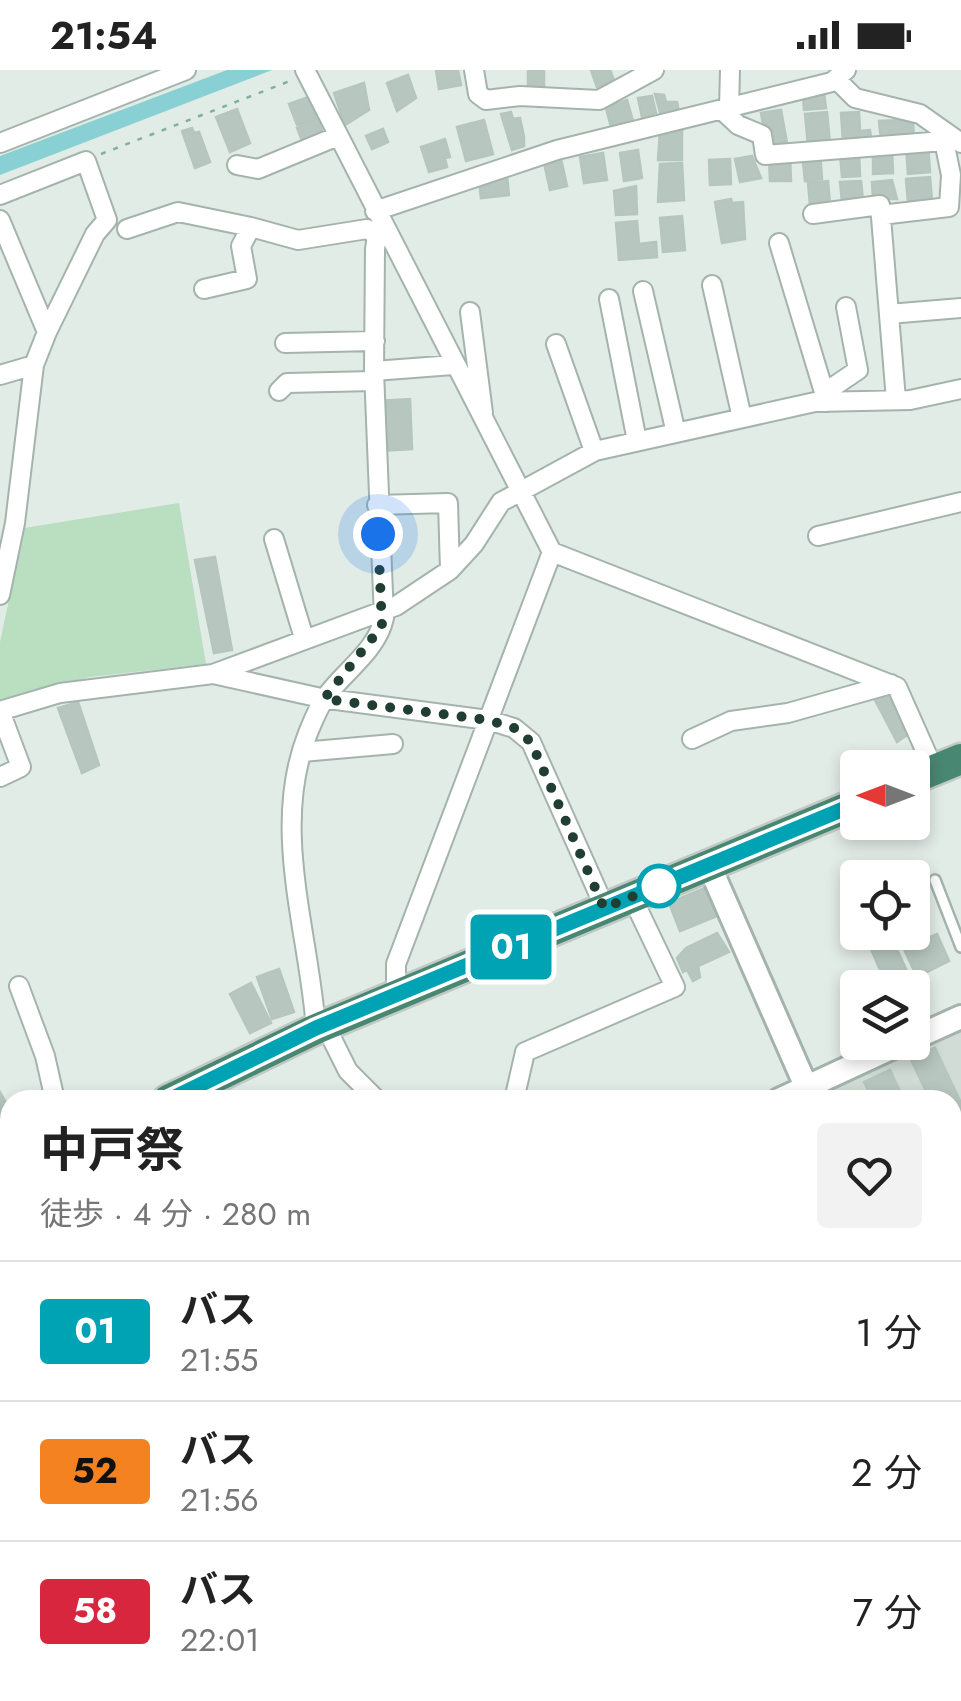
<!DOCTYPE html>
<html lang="ja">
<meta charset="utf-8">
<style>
:root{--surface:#fff;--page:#f2f2f2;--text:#222;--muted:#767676;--line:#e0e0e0}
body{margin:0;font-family:Jost,"Noto Sans JP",sans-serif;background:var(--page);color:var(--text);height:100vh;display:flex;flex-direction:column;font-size:38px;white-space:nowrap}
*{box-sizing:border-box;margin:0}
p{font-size:32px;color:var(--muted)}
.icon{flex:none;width:55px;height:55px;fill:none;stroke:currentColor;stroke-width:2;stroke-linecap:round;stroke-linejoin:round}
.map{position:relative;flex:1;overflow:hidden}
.panel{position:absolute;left:0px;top:1020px;width:962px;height:612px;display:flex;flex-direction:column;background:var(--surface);border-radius:30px 30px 0 0;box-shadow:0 5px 15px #0003}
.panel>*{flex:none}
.badge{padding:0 20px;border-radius:8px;font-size:35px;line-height:65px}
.needle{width:65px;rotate:270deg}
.buttons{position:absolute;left:840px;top:680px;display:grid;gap:20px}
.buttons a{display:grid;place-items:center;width:90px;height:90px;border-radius:10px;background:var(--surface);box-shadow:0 5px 15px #0003;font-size:50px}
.you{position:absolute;width:50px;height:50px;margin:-25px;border:8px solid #fff;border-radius:50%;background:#1a73e8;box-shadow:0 0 0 15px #1a73e833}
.map>.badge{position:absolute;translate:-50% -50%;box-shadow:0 0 0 5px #fff}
.round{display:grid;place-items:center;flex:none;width:105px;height:105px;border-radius:10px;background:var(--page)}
.head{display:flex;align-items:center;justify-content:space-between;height:170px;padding:0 40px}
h1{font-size:48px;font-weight:700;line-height:75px}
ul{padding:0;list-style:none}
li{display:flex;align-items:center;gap:30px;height:140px;padding:0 40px;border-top:2px solid var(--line)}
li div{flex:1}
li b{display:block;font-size:38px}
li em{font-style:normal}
li .badge{min-width:110px;font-weight:700;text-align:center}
.status{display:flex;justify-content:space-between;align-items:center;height:70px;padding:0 50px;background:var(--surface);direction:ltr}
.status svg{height:28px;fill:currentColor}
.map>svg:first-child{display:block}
.built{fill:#d0dcd5}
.green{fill:#badec0}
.water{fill:#88d0d3}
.building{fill:#b7c7bf;stroke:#b4c6bd;stroke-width:2.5}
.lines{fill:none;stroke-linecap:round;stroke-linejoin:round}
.service-casing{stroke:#a4b4ad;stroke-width:14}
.minor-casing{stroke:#a4b4ad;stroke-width:22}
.tertiary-casing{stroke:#a4b4ad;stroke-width:28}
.trunk-casing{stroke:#c1c9c6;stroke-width:35}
.path{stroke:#81b19d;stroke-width:2.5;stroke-dasharray:5 8;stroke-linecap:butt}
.service{stroke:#fff;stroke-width:9}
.minor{stroke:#fff;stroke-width:18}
.tertiary{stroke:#fff;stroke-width:22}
.trunk{stroke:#488772;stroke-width:30}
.line-casing{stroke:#fff;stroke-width:22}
.line{stroke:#00a3b4;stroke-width:15}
.walk{stroke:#213e33;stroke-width:10;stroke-dasharray:0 18}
.stop-dot{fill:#fff;stroke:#00a3b4;stroke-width:5}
</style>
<div class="status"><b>21:54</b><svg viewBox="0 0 49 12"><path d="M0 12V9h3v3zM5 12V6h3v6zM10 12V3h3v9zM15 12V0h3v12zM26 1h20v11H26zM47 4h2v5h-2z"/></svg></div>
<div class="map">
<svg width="961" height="1631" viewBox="0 0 961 1631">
<rect width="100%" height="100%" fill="#e2ece6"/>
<path class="built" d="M 961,957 L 961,1320 L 952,1301 L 952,1030 L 831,1030 L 826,1018 Z"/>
<path class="green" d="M 179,433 L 206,594 L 90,607 L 0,633 L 0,572 L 24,458 Z
M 318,1622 L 322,1631 L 64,1631 L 61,1623 Z"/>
<path class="water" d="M 227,0 L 272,0 L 0,105 L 0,86 Z"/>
<path class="building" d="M 436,0 L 458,0 L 461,15 L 439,19 Z
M 528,0 L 544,0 L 544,16 L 528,16 Z
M 591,0 L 610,0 L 614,10 L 597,17 Z
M 408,5 L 416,28 L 397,41 L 387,13 Z
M 364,13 L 369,40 L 345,55 L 334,23 Z
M 824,23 L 826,38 L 804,40 L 803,25 Z
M 655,24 L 664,25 L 666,32 L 677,32 L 679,42 L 661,46 Z
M 652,26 L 656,43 L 642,47 L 638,28 Z
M 308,27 L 316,48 L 297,55 L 289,34 Z
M 627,30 L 633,51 L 611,57 L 606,38 Z
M 237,39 L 250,73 L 230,82 L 216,47 Z
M 781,40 L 787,73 L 767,76 L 761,43 Z
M 511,42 L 513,49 L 520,48 L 524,67 L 524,76 L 512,80 L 501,44 Z
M 827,42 L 830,74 L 808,76 L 805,44 Z
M 859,42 L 860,61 L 870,60 L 871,70 L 843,72 L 841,43 Z
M 317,49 L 324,65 L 303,73 L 297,58 Z
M 484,50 L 493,84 L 466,91 L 457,57 Z
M 902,50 L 913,53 L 914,67 L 881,70 L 879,51 Z
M 192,58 L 194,63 L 199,62 L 210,92 L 195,98 L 182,61 Z
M 383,59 L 388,72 L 372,79 L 366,66 Z
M 660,61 L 682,61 L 682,90 L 658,90 Z
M 445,69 L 450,87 L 445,88 L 447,97 L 429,102 L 421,77 Z
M 928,74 L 930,102 L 908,104 L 906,76 Z
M 892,78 L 893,103 L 873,104 L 873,79 Z
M 638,80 L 642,108 L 624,111 L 620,83 Z
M 820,82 L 822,109 L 805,111 L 802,83 Z
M 859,82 L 860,106 L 842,107 L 840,83 Z
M 603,83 L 607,110 L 584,113 L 580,87 Z
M 752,86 L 761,108 L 740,112 L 735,89 Z
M 790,86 L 791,111 L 770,111 L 769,87 Z
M 561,89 L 567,116 L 550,120 L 544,93 Z
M 730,89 L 731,114 L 710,115 L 709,90 Z
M 682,93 L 684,130 L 658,132 L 660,94 Z
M 507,106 L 509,125 L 481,128 L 479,110 Z
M 930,107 L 932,131 L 908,133 L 906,109 Z
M 892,110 L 897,129 L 873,129 L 872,112 Z
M 828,111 L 830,134 L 810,135 L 808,113 Z
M 861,111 L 863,131 L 842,132 L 840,112 Z
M 636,116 L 637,144 L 616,145 L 614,121 Z
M 731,129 L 732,133 L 743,132 L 745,169 L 722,173 L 715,132 Z
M 682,146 L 685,180 L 663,182 L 660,148 Z
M 637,151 L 639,174 L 656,172 L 657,187 L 619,190 L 616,153 Z
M 410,329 L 412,379 L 380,381 L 378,331 Z
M 215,487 L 232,580 L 214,583 L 195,490 Z
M 889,622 L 895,624 L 913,661 L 897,672 L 875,630 Z
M 78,632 L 99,695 L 82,703 L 58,638 Z
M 705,818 L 717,846 L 680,861 L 669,833 Z
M 717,863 L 729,882 L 698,896 L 700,907 L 693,911 L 687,900 L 683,902 L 677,888 L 686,878 Z
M 937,864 L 949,891 L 917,907 L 904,879 Z
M 892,869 L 923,935 L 912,939 L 912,918 L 888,918 L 871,879 Z
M 279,899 L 294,942 L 272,949 L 257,907 Z
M 251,913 L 271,953 L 250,963 L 230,924 Z
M 935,978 L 961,1033 L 961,1072 L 952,1076 L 952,1030 L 930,1030 L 911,989 Z
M 890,1000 L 904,1030 L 873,1030 L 864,1012 Z
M 0,1022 L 10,1040 L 10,1080 L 0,1085 Z
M 425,1622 L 468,1622 L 472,1631 L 429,1631 Z
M 494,1622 L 567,1622 L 571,1631 L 498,1631 Z"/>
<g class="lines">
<g class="service-casing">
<path id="service" d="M 935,810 L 961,877"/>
</g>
<g class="minor-casing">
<path id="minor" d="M 305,0 L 552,482 L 396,894 L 396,925
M 474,0 L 478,24 L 486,30 L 520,26 L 599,30 L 654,0
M 836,9 L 855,28 L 920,44 L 961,73
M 729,38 L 730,0
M 722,40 L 738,55 L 762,65 L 765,85 L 944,71 L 947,66
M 0,73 L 186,0
M 237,95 L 258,99 L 338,66
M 0,125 L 86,91 L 107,150 L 95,164 L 47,262
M 375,141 L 557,80 L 832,12 L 846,0
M 813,144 L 880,135 L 896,330
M 881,145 L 949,137 L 951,105 L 944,71
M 0,150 L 47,262 L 34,295 L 0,305
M 127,159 L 178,142 L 251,157
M 779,173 L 827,332
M 712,215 L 742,348
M 204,219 L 247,209 L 241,176 L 251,157 L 298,170 L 367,159 L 377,165
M 643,221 L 676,363
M 609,229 L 637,371
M 470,242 L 483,343
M 889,244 L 961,238
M 285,273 L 375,271
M 556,274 L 594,381
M 374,301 L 453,295
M 279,321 L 287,313 L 374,311
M 824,323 L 858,300 L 846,237
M 377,435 L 448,433 L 450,500
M 818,466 L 961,432
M 274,469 L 304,568
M 552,482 L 897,617 L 934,700
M 0,525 L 15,453 L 34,295
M 213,604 L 321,628 L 488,650 L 514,658 L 531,672 L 605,838
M 0,641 L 60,623 L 213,604 L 396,536 L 450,500 L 474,474 L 501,432 L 595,381 L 815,332 L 910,330 L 961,319
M 0,641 L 21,697 L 0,707
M 692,669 L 731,651 L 788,643 L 891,614
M 302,682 L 393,674
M 19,916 L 45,986 L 55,1030
M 325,955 L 348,1001 L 377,1030
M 316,959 C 309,861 270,758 308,663 C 313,651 318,638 325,628 C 343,602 377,581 384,548 L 374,301 L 375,179 L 377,165 L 386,161
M 514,1030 L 525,982 L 675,917 L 632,827
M 329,1622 L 333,1631
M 937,1631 L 961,1621"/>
</g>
<g class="tertiary-casing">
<path id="tertiary" d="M 709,795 L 812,1030
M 912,969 L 961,947
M 779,1030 L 904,972
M 952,1337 L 961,1356
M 0,1385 L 10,1380
M 952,1550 L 961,1546
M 776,1631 L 795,1622"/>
</g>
<g class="trunk-casing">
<path id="trunk" d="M 912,709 L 961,689
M 168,1030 L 316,959 L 858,733
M 0,1114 L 10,1109"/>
</g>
<path class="path" d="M 101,84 L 290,11
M 89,1622 L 93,1631
M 235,1631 L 238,1622"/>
<use href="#service" class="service"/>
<use href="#minor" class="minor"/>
<use href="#tertiary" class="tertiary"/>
<use href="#trunk" class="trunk"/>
</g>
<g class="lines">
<g class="line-casing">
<path id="line" d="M 169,1030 L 316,958 L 858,733"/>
</g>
<use href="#line" class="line"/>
<path class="walk" d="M 378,464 L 382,556 L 324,629 L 488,650 L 514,658 L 531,672 L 604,838 L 659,816"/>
</g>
<circle class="stop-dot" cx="659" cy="816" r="20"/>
</svg>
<div class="buttons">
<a><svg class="needle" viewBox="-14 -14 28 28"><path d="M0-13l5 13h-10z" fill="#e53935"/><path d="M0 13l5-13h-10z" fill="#767676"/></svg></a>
<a><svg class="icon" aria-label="locate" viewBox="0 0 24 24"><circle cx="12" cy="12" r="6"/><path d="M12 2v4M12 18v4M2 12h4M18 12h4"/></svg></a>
<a><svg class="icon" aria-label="layers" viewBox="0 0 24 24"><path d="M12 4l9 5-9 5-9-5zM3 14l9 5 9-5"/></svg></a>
</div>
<div class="you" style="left:378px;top:464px"></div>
<b class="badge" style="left:511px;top:877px;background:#00a3b4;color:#fff">01</b>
<section class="panel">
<div class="head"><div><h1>中戸祭</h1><p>徒歩 · 4 分 · 280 m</p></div><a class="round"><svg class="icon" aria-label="heart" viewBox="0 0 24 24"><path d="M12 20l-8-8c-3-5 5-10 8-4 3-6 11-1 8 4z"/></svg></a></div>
<ul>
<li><span class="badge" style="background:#00a3b4;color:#fff">01</span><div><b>バス</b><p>21:55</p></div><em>1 分</em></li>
<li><span class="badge" style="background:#f58220;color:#111">52</span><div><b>バス</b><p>21:56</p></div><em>2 分</em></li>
<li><span class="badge" style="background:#d7263d;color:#fff">58</span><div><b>バス</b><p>22:01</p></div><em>7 分</em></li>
</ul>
</section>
</div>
